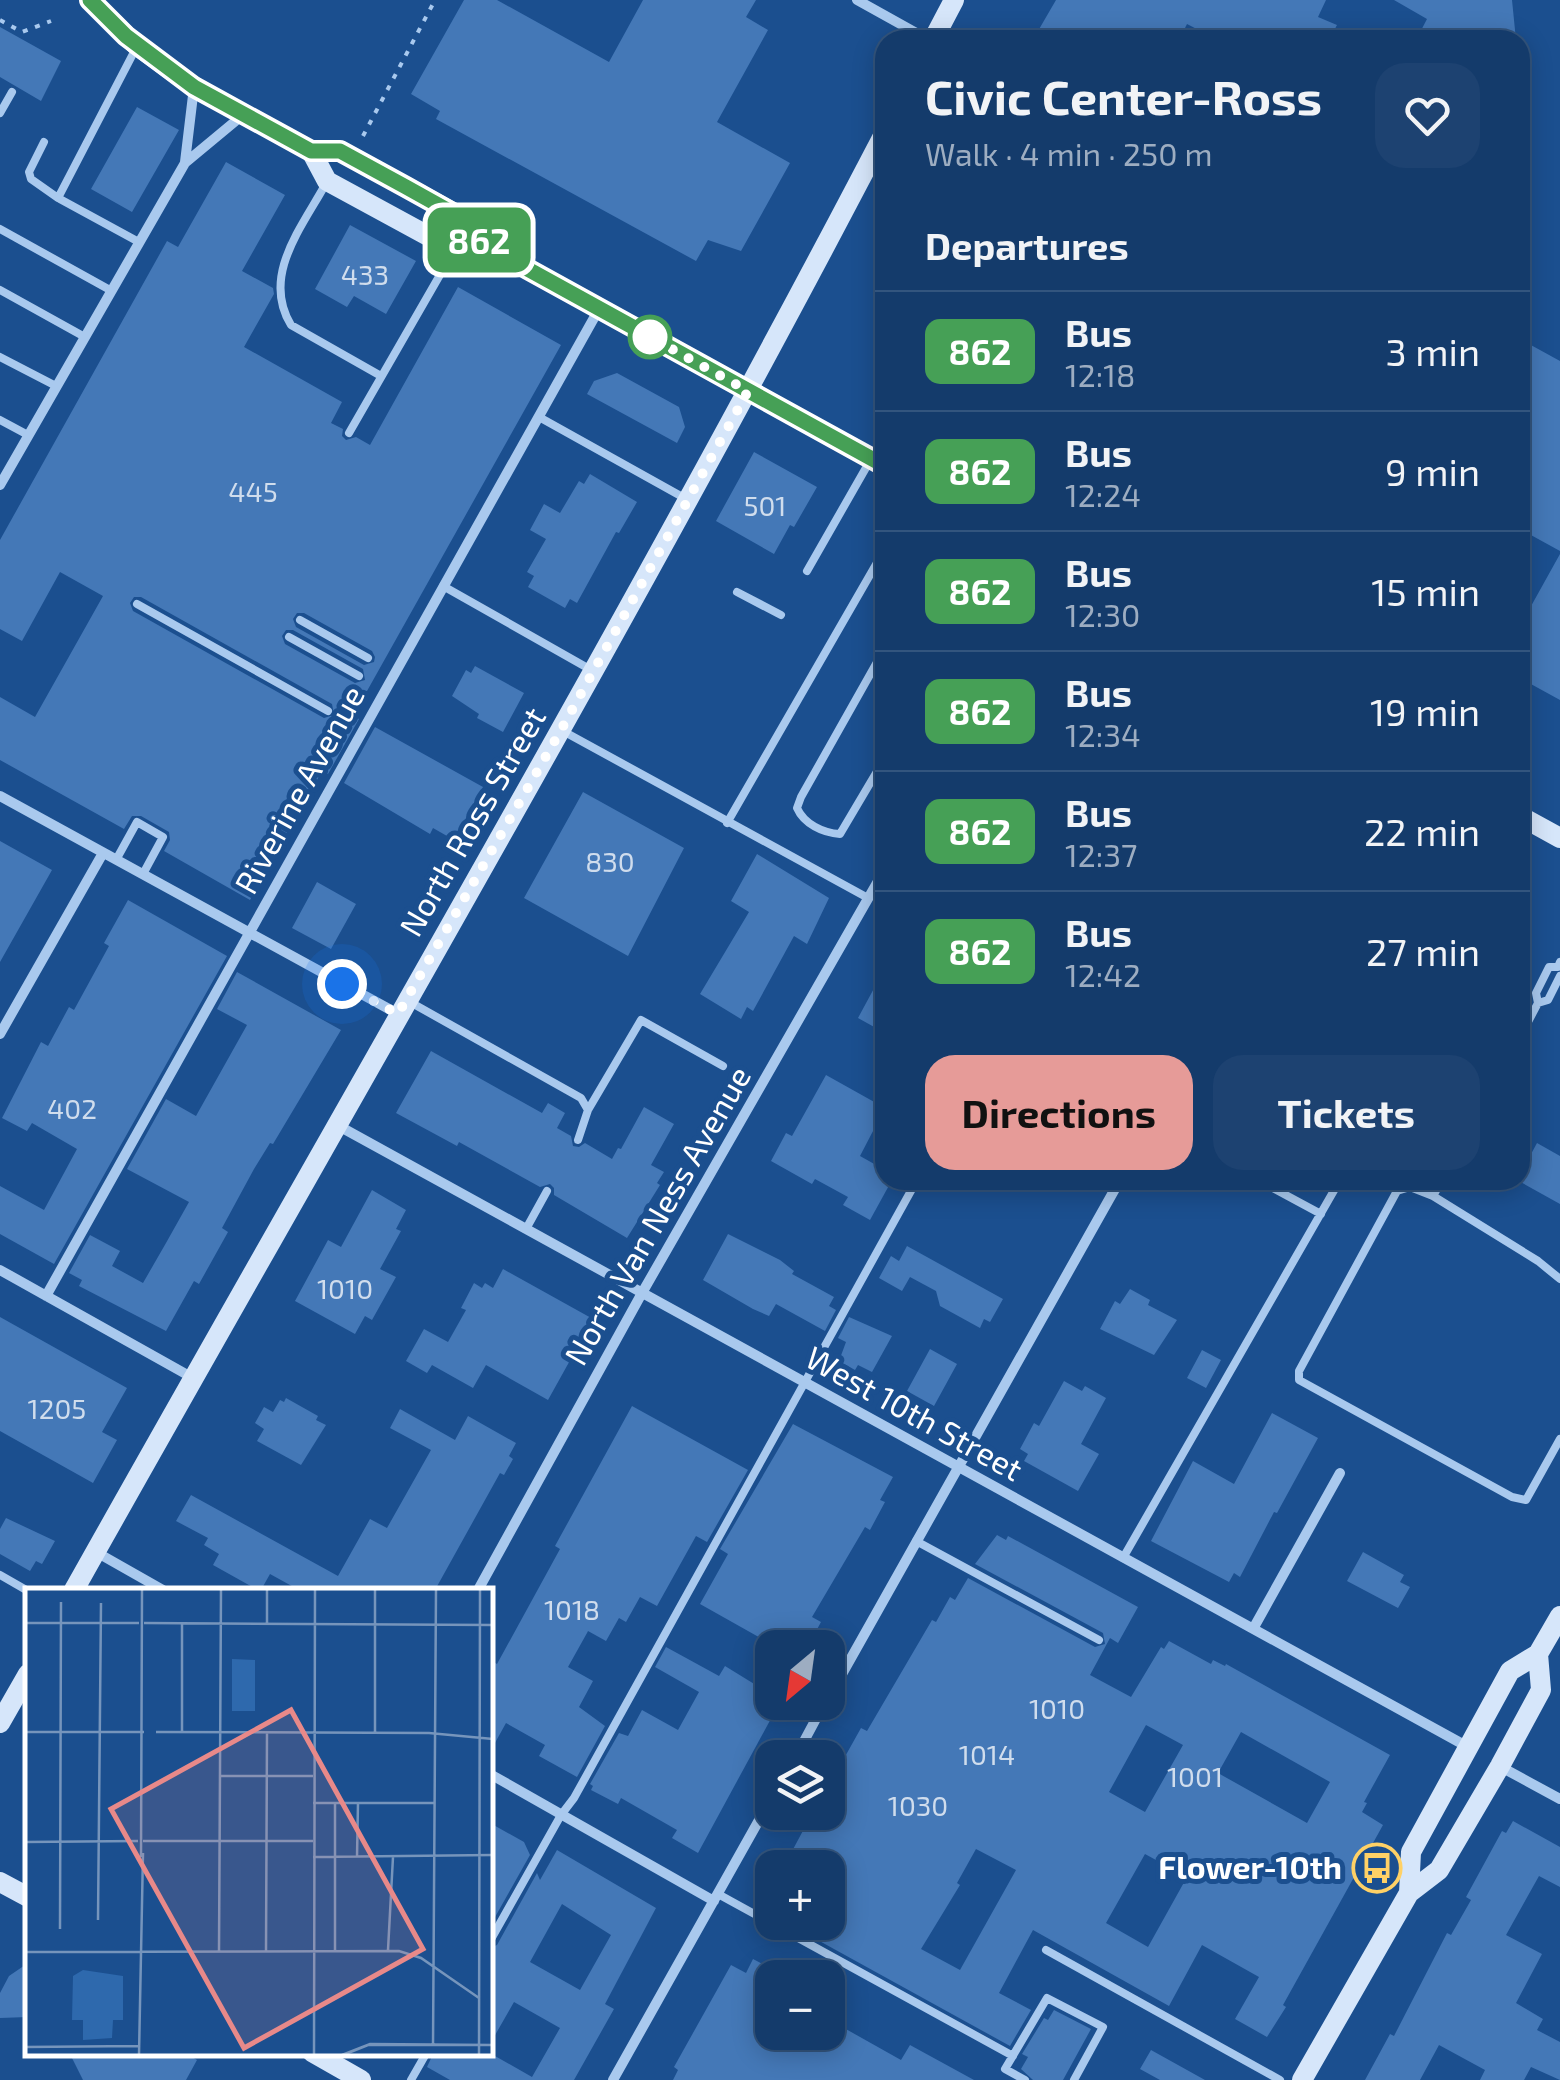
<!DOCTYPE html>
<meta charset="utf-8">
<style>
:root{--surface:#143b6b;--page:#1d4271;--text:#f1f3f6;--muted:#9dadc1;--line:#33557e;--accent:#e69b98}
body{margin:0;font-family:"Exo 2",sans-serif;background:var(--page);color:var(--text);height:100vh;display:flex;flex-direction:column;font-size:38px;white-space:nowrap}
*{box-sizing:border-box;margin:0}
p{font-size:32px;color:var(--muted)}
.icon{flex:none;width:55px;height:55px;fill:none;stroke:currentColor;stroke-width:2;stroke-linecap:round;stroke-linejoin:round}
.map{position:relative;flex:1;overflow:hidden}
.details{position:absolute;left:875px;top:30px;width:655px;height:1160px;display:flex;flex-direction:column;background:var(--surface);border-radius:30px;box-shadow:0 5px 25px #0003,0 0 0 2px var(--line)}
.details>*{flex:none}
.badge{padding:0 20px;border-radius:15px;font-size:35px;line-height:65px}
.needle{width:65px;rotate:209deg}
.buttons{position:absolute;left:755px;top:1630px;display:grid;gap:20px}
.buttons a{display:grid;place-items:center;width:90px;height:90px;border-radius:20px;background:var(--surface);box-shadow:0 5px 25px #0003,0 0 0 2px var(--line);font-size:50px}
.you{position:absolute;width:50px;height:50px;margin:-25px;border:8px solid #fff;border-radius:50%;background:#1a73e8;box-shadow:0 0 0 15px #1a73e833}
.map>.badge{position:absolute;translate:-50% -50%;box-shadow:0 0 0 5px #fff}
h2{padding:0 50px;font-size:38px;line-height:90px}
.round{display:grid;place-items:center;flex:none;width:105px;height:105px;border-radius:30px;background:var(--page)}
.head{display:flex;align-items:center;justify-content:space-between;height:170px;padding:0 50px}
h1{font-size:48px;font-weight:700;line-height:75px}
.cta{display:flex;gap:20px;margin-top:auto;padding:20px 50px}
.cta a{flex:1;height:115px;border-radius:30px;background:var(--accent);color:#111;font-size:40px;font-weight:700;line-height:115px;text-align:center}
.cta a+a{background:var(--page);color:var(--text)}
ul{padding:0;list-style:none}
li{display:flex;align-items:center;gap:30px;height:120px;padding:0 50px;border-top:2px solid var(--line)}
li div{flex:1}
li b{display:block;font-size:38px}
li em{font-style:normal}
li .badge{min-width:110px;font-weight:700;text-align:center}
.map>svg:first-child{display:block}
.building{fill:#4478b7;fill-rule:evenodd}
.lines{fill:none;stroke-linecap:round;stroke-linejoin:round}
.path{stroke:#a9c9ee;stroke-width:4;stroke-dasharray:5 8;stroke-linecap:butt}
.lane{stroke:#a9c9ee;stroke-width:8}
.street{stroke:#a9c9ee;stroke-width:10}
.secondary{stroke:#d6e6fa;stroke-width:20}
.line-casing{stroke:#fff;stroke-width:22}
.line{stroke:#46a056;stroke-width:15}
.walk{stroke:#fff;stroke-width:10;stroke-dasharray:0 18}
.stop-dot{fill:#fff;stroke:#46a056;stroke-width:5}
.labels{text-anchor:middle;stroke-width:10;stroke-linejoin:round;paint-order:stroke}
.number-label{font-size:28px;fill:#d0dded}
.street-label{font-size:32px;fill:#fff;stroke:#1b4f8f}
.poi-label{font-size:32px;font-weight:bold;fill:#fff;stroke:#1b4f8f;text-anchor:end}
.inset-road{fill:none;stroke:#7695bc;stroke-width:2.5}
.view{fill:#e88989;fill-opacity:0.15;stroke:#e88989;stroke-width:5}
.inset-edge{fill:none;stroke:#fff;stroke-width:5}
</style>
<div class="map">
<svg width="1560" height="2080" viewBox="0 0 1560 2080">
<rect width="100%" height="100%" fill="#1b4f8f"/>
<path class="building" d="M 464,0 L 497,0 L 609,62 L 643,0 L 756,0 L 746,17 L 768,30 L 717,122 L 790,163 L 741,251 L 708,240 L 696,261 L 436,119 L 440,111 L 411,94 Z
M 1056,0 L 1326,0 L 1318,17 L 1337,25 L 1329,40 L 1218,40 L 1187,24 L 1179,40 L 1055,40 L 1038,31 Z
M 1394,0 L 1512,0 L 1516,40 L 1416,40 L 1427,19 Z
M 0,27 L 61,61 L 41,101 L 0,77 Z
M 137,107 L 179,130 L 132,212 L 91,189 Z
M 226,162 L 285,195 L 242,271 L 273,288 L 274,294 L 244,347 L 342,402 L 331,423 L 343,429 L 342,436 L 346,440 L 356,437 L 370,445 L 458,287 L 561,345 L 353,716 L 359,719 L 328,774 L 322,771 L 250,900 L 164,851 L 170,840 L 169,832 L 141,816 L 132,816 L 124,829 L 0,760 L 0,697 L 35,717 L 103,596 L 60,572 L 22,641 L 0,629 L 0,540 L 167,241 L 178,247 ZM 134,597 L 141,597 L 332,704 L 334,715 L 324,718 L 133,611 L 130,603 ZM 297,613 L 304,613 L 372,651 L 375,657 L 374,662 L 364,665 L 296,627 L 293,619 ZM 286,630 L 293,630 L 363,669 L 365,680 L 355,683 L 285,644 L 282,636 Z
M 350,225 L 416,261 L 386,314 L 354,296 L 347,307 L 315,289 Z
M 1520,339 L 1560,361 L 1560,551 L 1520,529 Z
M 617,373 L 679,407 L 685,427 L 677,443 L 587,394 L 594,381 Z
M 754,452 L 817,487 L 794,527 L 790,525 L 774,554 L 716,521 Z
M 590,474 L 637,502 L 619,533 L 616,532 L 577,603 L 570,599 L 565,608 L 528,587 L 534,576 L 527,572 L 546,539 L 530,530 L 544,504 L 560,513 L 579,481 L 584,484 Z
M 1560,554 L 1560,700 L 1520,678 L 1520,626 Z
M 475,666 L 524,693 L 503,732 L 477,718 L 479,714 L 452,696 L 466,670 L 471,673 Z
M 375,727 L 483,787 L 454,840 L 433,828 L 430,834 L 344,783 Z
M 583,792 L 684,848 L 628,956 L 524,898 Z
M 0,841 L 52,870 L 0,962 Z
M 757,854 L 829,898 L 807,944 L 794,936 L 753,1011 L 747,1007 L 741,1019 L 700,994 L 749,912 L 731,901 Z
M 317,882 L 356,904 L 331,949 L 292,928 Z
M 128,900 L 227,956 L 54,1264 L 0,1234 L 0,1186 L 44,1210 L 77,1149 L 32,1123 L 27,1131 L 2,1118 L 41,1042 L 48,1046 L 69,1007 L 74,1010 L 109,946 L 104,943 Z
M 885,968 L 885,1033 L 858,1018 Z
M 237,972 L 341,1030 L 273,1144 L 270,1143 L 254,1169 L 222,1228 L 228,1232 L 199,1284 L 194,1281 L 166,1331 L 79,1286 L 82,1280 L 69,1273 L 90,1235 L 120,1251 L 112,1266 L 143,1283 L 166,1243 L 189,1202 L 127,1169 L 166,1099 L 196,1116 L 247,1025 L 217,1009 Z
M 431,1051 L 542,1113 L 548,1103 L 565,1113 L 557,1128 L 571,1136 L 573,1146 L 579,1147 L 585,1143 L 612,1159 L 618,1148 L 621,1149 L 644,1107 L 674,1124 L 651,1165 L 664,1172 L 657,1183 L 660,1185 L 627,1238 L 554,1195 L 554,1188 L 550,1184 L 540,1187 L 459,1142 L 457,1146 L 396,1113 Z
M 826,1075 L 885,1108 L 860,1156 L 885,1170 L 885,1180 L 892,1180 L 870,1220 L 843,1205 L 848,1197 L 815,1179 L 812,1184 L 771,1161 L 786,1133 L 792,1136 Z
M 1537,1143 L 1560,1156 L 1560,1204 L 1517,1180 Z
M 372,1190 L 406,1210 L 396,1229 L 401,1231 L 380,1269 L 396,1277 L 372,1320 L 365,1316 L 355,1334 L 295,1301 L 328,1240 L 341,1247 Z
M 728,1234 L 780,1260 L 794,1271 L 792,1274 L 834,1297 L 829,1306 L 836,1310 L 825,1331 L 776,1304 L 769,1316 L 753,1309 L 703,1280 Z
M 907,1246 L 1003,1299 L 990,1322 L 984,1319 L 980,1328 L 940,1306 L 936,1291 L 910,1277 L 902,1291 L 879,1278 L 891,1256 L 899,1261 Z
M 503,1269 L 593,1319 L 548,1400 L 486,1365 L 473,1388 L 432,1365 L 427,1373 L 406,1361 L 424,1329 L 448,1342 L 466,1310 L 461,1308 L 474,1283 L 482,1288 L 485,1283 L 493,1288 Z
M 1130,1289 L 1150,1300 L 1148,1305 L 1177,1320 L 1154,1355 L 1100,1329 L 1115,1301 L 1120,1304 Z
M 0,1317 L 127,1388 L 102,1432 L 117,1440 L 93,1483 L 0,1431 Z
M 849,1317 L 892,1336 L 872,1372 L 858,1365 L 855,1370 L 839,1361 L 846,1342 L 838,1338 Z
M 930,1349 L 957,1364 L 934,1406 L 907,1391 Z
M 1202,1350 L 1221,1360 L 1206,1388 L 1187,1378 Z
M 1064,1381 L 1082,1391 L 1085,1386 L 1106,1398 L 1081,1444 L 1099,1454 L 1078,1491 L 1024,1461 L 1028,1454 L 1020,1449 L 1034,1423 L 1039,1426 Z
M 286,1398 L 318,1416 L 316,1420 L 326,1425 L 301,1465 L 257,1441 L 264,1429 L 255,1423 L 264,1407 L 273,1412 L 280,1400 L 284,1402 Z
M 632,1406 L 748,1470 L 707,1542 L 696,1536 L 657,1606 L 640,1597 L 626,1622 L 619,1618 L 606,1641 L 588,1631 L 587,1633 L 568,1667 L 593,1681 L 579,1707 L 605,1726 L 577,1777 L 539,1756 L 545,1745 L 506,1723 L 490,1752 L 490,1660 L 497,1664 L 560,1549 L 555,1546 Z
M 400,1409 L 455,1440 L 468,1416 L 516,1443 L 509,1456 L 513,1459 L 504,1475 L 500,1473 L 435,1590 L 299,1590 L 270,1574 L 261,1590 L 258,1590 L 213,1565 L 219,1554 L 204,1545 L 208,1538 L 176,1521 L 191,1495 L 338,1576 L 370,1519 L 387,1528 L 431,1450 L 390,1428 Z
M 1272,1413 L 1318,1438 L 1277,1513 L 1274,1512 L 1240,1577 L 1234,1573 L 1229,1582 L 1151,1541 L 1193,1461 L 1234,1484 Z
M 793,1424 L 893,1477 L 880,1500 L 885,1502 L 870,1530 L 865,1527 L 812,1617 L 821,1622 L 807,1648 L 778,1648 L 700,1604 L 728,1554 L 720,1549 Z
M 6,1518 L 55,1541 L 42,1564 L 36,1561 L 30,1571 L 0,1554 L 0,1529 Z
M 997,1535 L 1006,1540 L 1008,1536 L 1138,1607 L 1118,1643 L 1110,1638 L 1090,1675 L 1131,1697 L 1161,1647 L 1164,1649 L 1169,1641 L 1211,1664 L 1213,1660 L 1225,1666 L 1226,1664 L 1390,1755 L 1364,1802 L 1367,1803 L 1362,1812 L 1383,1825 L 1283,2005 L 1286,2007 L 1267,2037 L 1235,2019 L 1259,1977 L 1202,1945 L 1169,2006 L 1033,1930 L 999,1993 L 1031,2010 L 1010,2046 L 785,1922 L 828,1922 L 828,1868 L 783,1868 L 813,1812 L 828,1812 L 828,1787 L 861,1728 L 867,1731 L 932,1620 L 936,1622 L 950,1597 L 955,1600 L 968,1578 L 1095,1647 L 1105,1644 L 1103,1633 L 975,1564 ZM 1146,1725 L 1183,1745 L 1145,1812 L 1109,1792 ZM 1241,1732 L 1330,1782 L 1307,1823 L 1218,1773 ZM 976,1849 L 1016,1870 L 960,1970 L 921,1949 L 960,1885 L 957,1883 ZM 1145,1854 L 1187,1877 L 1148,1947 L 1106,1923 Z
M 1363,1552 L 1404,1575 L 1400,1582 L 1410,1587 L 1398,1608 L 1347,1581 Z
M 666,1647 L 719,1676 L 725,1666 L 772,1695 L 772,1702 L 780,1702 L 698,1853 L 672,1838 L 677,1830 L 621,1798 L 618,1804 L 591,1790 L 593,1786 L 590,1784 L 619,1733 L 628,1736 L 642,1710 L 678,1730 L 699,1692 L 655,1667 Z
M 1513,1821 L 1560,1847 L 1560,1887 L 1539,1876 L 1506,1935 L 1542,1954 L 1516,2003 L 1543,2019 L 1537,2030 L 1560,2042 L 1560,2080 L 1531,2067 L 1524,2080 L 1480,2080 L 1485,2070 L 1439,2045 L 1420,2080 L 1365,2080 L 1390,2034 L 1394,2036 L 1447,1933 L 1451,1935 L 1471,1900 L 1466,1897 L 1502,1831 L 1506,1833 Z
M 490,1823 L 524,1842 L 530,1855 L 490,1926 Z
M 557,1850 L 656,1908 L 605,2004 L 614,2009 L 574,2080 L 450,2080 L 427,2067 L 434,2052 L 488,2052 L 532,2077 L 560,2028 L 514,2002 L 490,2044 L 490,1948 L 497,1945 L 537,1873 L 540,1880 ZM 562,1904 L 611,1935 L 580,1990 L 530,1962 Z
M 753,1959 L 772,1969 L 772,2032 L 828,2032 L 828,2019 L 901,2060 L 910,2045 L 974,2080 L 673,2080 L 678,2070 L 674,2067 L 731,1965 L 746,1973 Z
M 28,1963 L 28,2017 L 0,2018 L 0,1993 L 9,1976 Z
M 1054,2010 L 1091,2029 L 1063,2080 L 1033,2080 L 1021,2069 L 1028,2057 L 1022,2054 L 1044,2018 L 1048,2020 Z
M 1151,2050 L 1205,2080 L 1160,2080 L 1140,2069 Z
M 69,2052 L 184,2052 L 197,2060 L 186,2080 L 83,2080 Z"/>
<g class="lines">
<path class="path" d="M 0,20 L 22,32 L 51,21
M 363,136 L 435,0"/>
<path class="lane" d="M 135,50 L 58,198 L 137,241
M 0,113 L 12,92
M 44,142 L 29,172 L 31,179 L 58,198
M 867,165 L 885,175
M 325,185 C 302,227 261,276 291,325 L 381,376
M 0,229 L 110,290
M 0,290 L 83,336
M 0,357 L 56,386
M 539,417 L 688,500
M 0,420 L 28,435
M 349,433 L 452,254
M 807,571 L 871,459
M 443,586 L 593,671
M 737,592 L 781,615
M 137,604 L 328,711
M 300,620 L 368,658
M 289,637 L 359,676
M 885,648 L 801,797 L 797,808 C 804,824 823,833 840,834 L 885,758
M 561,730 L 868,898
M 727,823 L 878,561 L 885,555
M 116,860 L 137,822 L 163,837 L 143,874
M 410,1002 L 581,1098 L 588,1110 L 578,1140
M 1538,1003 L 1548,1000 L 1560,976
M 1520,1037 L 1538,1003 L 1536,993 L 1549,967 L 1558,967 L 1560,962
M 588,1110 L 641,1020 L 723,1066
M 1258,1180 L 1321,1214
M 1442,1180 L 1433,1196 L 1410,1187 L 1397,1191 L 1299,1371 L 1299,1380 L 1512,1497 L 1526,1500 L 1560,1439
M 1433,1196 L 1538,1261 L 1560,1279
M 526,1229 L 547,1191
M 916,1541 L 1099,1640
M 1123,1558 L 1340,1180
M 0,1575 L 28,1591
M 718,1894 L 1013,2056
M 490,1941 L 561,1815 L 574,1798 L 917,1180
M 1046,1950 L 1280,2080
M 411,2080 L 427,2052
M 1025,2080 L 1005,2069 L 1047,1998 L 1103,2027 L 1074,2080"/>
<path class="street" d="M 857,0 L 929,40
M 185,162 L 194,87
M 0,485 L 185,163 L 244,114
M 0,796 L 398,1014
M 0,1034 L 103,853
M 337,1125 L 1468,1747
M 0,1270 L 193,1378
M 46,1296 L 599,309
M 96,1552 L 163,1590
M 478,1590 L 642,1293 L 885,869
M 1253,1629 L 1340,1473
M 828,1699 L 1120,1180
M 795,1758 L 825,1702
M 1501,1767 L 1560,1799
M 490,1774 L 714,1901
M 613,2080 L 772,1797"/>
<path class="secondary" d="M 90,0 L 137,46 L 194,87 L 311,151 L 340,151 L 381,173 L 458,215 L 484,245 L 885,466
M 933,40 L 954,0
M 311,151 L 327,181 L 454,250 L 484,245
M 1520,816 L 1560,838
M 74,1590 C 346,1105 628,625 885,132
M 0,1723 L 28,1674
M 0,1882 L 28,1897
M 1409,1893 L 1411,1852 L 1510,1671 L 1538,1654 L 1560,1616
M 312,2052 L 361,2080
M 1302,2080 L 1409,1893 L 1439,1870 L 1500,1766 L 1541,1690 L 1538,1654"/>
</g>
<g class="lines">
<g class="line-casing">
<path id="line" d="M 90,0 L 126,36 L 194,87 L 311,151 L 340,151 L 406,187 L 458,216 L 484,245 L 885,466"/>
</g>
<use href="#line" class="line"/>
<path class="walk" d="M 342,984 L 398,1014 L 561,730 L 748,391 L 650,337"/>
</g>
<defs>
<g id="bus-ring" transform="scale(2.5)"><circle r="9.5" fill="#1b4f8f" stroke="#ffd166" stroke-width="1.5"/><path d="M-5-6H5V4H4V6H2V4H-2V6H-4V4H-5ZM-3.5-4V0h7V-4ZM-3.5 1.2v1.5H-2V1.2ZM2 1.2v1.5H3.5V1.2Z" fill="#ffd166"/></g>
</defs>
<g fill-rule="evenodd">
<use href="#bus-ring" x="1377" y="1868"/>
</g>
<circle class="stop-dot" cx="650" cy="337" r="20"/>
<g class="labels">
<g class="number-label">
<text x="365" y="285">433</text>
<text x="253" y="502">445</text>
<text x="765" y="516">501</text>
<text x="610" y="872">830</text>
<text x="72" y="1119">402</text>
<text x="345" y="1299">1010</text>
<text x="57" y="1419">1205</text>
<text x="572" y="1620">1018</text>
<text x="1057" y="1719">1010</text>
<text x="987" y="1765">1014</text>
<text x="1195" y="1787">1001</text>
<text x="918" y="1816">1030</text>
</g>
<g class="street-label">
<text transform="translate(300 790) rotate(-61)" y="11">Riverine Avenue</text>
<text transform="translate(473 822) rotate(-60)" y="11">North Ross Street</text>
<text transform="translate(658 1216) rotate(-60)" y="11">North Van Ness Avenue</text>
<text transform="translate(914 1414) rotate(29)" y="11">West 10th Street</text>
</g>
<g class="poi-label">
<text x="1342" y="1879">Flower-10th</text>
</g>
</g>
<g transform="translate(25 1588)">
<rect width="468" height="468" fill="#1b4f8f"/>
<path d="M 207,71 L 230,72 L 230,123 L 207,123 ZM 58,382 L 98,388 L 98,432 L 88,432 L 87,450 L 58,452 L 58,432 L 47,432 L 48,388 Z" fill="#2e69ad"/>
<path class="inset-road" d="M 0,35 L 114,35M 119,35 L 468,37M 242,35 L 242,1M 0,144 L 119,144M 131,144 L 404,145 L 468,151M 157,144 L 157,35M 350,144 L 350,1M 195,188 L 288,188M 288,215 L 410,215M 118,253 L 288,253M 0,254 L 113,253M 116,269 L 117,1M 288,269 L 468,267M 332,269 L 333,215M 73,332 L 76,15M 35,341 L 36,14M 363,362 L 368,269M 310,363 L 310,215M 0,364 L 374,363 L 396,370 L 454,410M 194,364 L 196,1M 241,364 L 242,145M 408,458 L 411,1M 0,459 L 114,458M 114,467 L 118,265M 289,467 L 290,1M 317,467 L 345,456 L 468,457M 318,467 L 343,457 L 468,457M 454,467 L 455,1"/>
<path class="view" d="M 266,122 L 398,361 L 219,460 L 86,221 Z"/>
<rect width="468" height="468" class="inset-edge"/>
</g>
</svg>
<div class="buttons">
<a><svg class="needle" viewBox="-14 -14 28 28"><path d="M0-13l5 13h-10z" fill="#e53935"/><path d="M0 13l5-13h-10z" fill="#9dadc1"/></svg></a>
<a><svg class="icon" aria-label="layers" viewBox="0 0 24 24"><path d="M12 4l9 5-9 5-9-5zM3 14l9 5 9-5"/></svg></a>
<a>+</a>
<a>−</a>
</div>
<div class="you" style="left:342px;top:984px"></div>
<b class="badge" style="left:479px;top:240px;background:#46a056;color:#fff">862</b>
<section class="details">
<div class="head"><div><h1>Civic Center-Ross</h1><p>Walk · 4 min · 250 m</p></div><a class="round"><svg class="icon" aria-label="heart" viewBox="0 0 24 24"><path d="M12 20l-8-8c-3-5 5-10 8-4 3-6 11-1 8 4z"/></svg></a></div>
<h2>Departures</h2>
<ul>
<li><span class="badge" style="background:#46a056;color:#fff">862</span><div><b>Bus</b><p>12:18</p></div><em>3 min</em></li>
<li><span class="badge" style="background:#46a056;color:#fff">862</span><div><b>Bus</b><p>12:24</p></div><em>9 min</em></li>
<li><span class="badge" style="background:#46a056;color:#fff">862</span><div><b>Bus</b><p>12:30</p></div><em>15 min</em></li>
<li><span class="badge" style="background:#46a056;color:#fff">862</span><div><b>Bus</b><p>12:34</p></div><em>19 min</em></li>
<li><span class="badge" style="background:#46a056;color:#fff">862</span><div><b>Bus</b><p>12:37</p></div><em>22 min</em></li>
<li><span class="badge" style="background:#46a056;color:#fff">862</span><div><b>Bus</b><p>12:42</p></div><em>27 min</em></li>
</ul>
<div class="cta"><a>Directions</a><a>Tickets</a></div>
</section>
</div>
